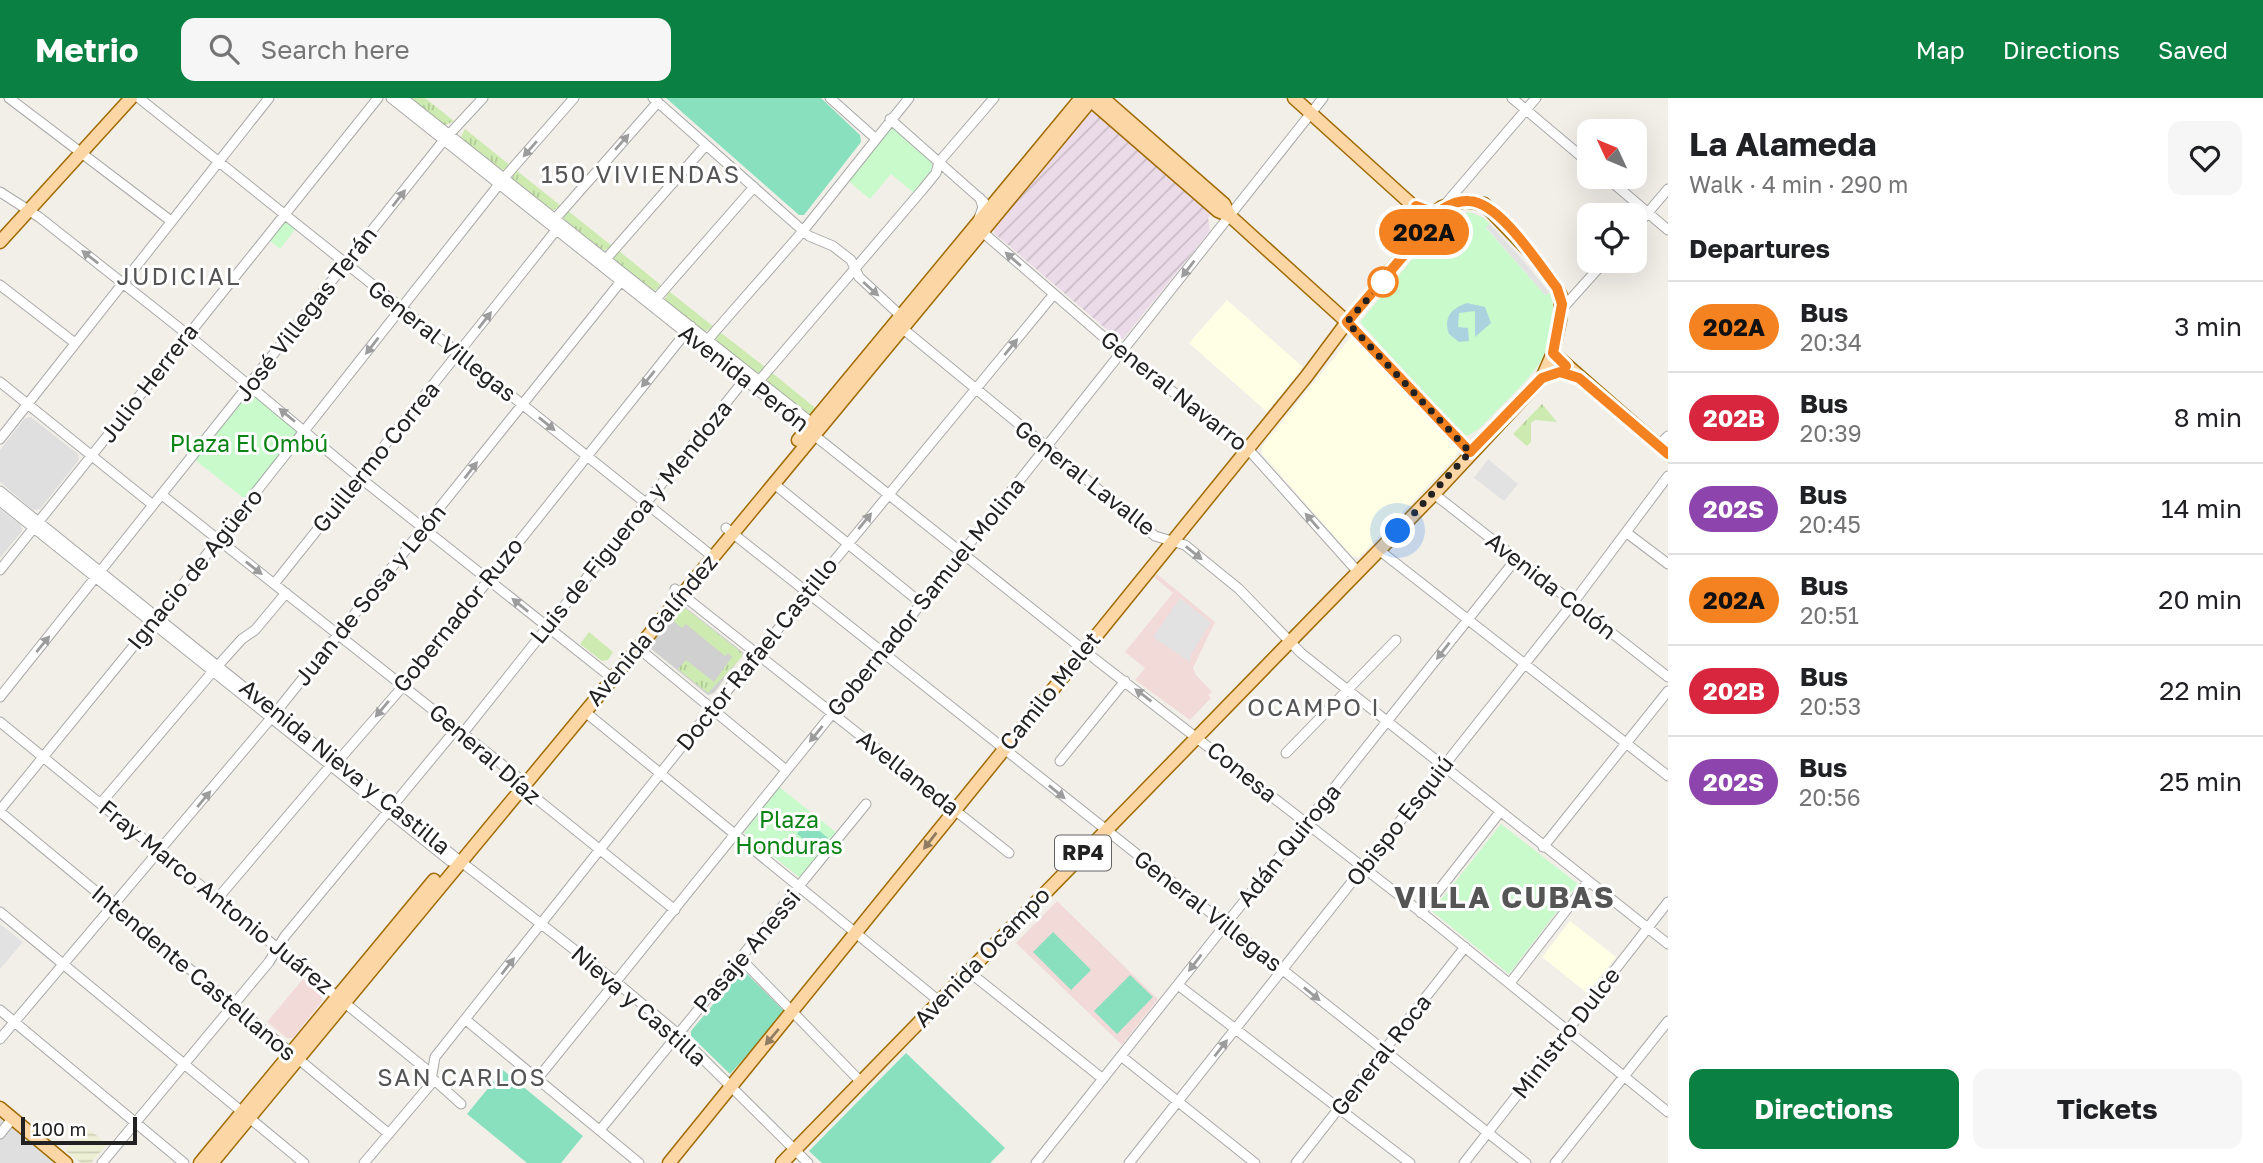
<!DOCTYPE html>
<meta charset="utf-8">
<style>
:root{--surface:#fff;--page:#f6f6f6;--text:#202124;--muted:#757577;--line:#e0e0e0;--accent:#0b8043}
body{margin:0;font-family:"Golos Text",sans-serif;background:var(--page);color:var(--text);height:100vh;display:flex;flex-direction:column;font-size:26px;white-space:nowrap}
*{box-sizing:border-box;margin:0}
p{font-size:23px;color:var(--muted)}
.icon{flex:none;width:38px;height:38px;fill:none;stroke:currentColor;stroke-width:2;stroke-linecap:round;stroke-linejoin:round}
.map{position:relative;flex:1;overflow:hidden}
.panel{display:flex;flex-direction:column;background:var(--surface);width:595px}
.panel>*{flex:none}
.badge{padding:0 14px;border-radius:23px;font-size:24px;line-height:46px}
.needle{width:46px;rotate:314deg}
.controls{position:absolute;left:1577px;top:21px;display:grid;gap:14px}
.controls a{display:grid;place-items:center;width:70px;height:70px;border-radius:14px;background:var(--surface);box-shadow:0 7px 28px #0002;font-size:35px}
.scale{position:absolute;left:21px;bottom:18px;width:116px;box-sizing:border-box;padding-left:7px;border:4px solid #222;border-top:0;font-size:19px;line-height:24px;white-space:nowrap;color:#222;-webkit-text-stroke:5px #fff;paint-order:stroke}
.you{position:absolute;width:35px;height:35px;margin:-18px;border:5px solid #fff;border-radius:50%;background:#1a73e8;box-shadow:0 0 0 10px #1a73e833}
.map>.badge{position:absolute;translate:-50% -50%;box-shadow:0 0 0 4px #fff}
h2{padding:0 21px;font-size:26px;line-height:63px}
.round{display:grid;place-items:center;flex:none;width:74px;height:74px;border-radius:14px;background:var(--page)}
.overview{display:flex;align-items:center;justify-content:space-between;height:119px;padding:0 21px}
h1{font-size:33px;font-weight:700;line-height:52px}
.primary-button{display:flex;gap:14px;margin-top:auto;padding:14px 21px}
.primary-button a{flex:1;height:80px;border-radius:14px;background:var(--accent);color:#fff;font-size:28px;font-weight:700;line-height:80px;text-align:center}
.primary-button a+a{background:var(--page);color:var(--text)}
ul{padding:0;list-style:none}
li{display:flex;align-items:center;gap:21px;height:91px;padding:0 21px;border-top:2px solid var(--line)}
li div{flex:1}
li b{display:block;font-size:26px}
li em{font-style:normal}
li .badge{min-width:77px;font-weight:700;text-align:center}
header{display:flex;align-items:center;gap:42px;box-sizing:border-box;height:98px;padding:0 35px;background:var(--accent);color:#fff}
header strong{font-size:33px}
nav{display:flex;gap:38px;margin-inline-start:auto;font-size:24px}
.search{width:490px;height:63px;background:var(--page);display:flex;align-items:center;gap:18px;box-sizing:border-box;padding:0 24px;border-radius:14px;color:var(--muted);font-size:26px}
main{display:flex;flex:1;min-height:0}
.map>svg:first-child{display:block}
.residential{fill:#e0dfdf}
.commercial{fill:#f2dad9}
.industrial{fill:url(#industrial-furrows)}
.education{fill:#ffffe5}
.religious{fill:#d0d0d0}
.farmland{fill:url(#farmland-rules)}
.grass{fill:url(#grass-tufts)}
.park{fill:#c8facc}
.pitch{fill:#88e0be}
.parking{fill:#e2e2e2}
.water{fill:#aad3df}
.lines{fill:none;stroke-linecap:round;stroke-linejoin:round}
.minor-casing{stroke:#a9a9a9;stroke-width:11}
.major-casing{stroke:#a06b00;stroke-width:15}
.minor{stroke:#fff;stroke-width:9}
.major{stroke:#fcd6a4;stroke-width:12}
.oneway{fill:#9c9c9c}
.oneway2{fill:#8f7c63}
.line-casing{stroke:#fff;stroke-width:16}
.line{stroke:#f58220;stroke-width:10}
.walk{stroke:#222;stroke-width:7;stroke-dasharray:0 12.6}
.stop-dot{fill:#fff;stroke:#f58220;stroke-width:3.5}
.labels{text-anchor:middle;stroke-width:6;stroke-linejoin:round;paint-order:stroke}
.shield{fill:#fff;stroke:#646464;stroke-width:2}
.shield-label{font-size:21px;font-weight:bold;fill:#222}
.street-label{font-size:23px;fill:#222;stroke:#fff}
.park-label{font-size:23px;fill:#0c8416;stroke:#fff}
.neighbourhood-label{font-size:24px;letter-spacing:2px;fill:#555;stroke:#fff}
.district-label{font-size:30px;font-weight:bold;letter-spacing:2px;fill:#555;stroke:#fff}
</style>
<header>
<strong>Metrio</strong>
<div class="search"><svg class="icon" aria-label="search" viewBox="0 0 24 24"><circle cx="10" cy="10" r="6"/><path d="M15 15l6 6"/></svg>Search here</div>
<nav><a>Map</a><a>Directions</a><a>Saved</a></nav>
</header>
<main>
<div class="map">
<svg width="1668" height="1065" viewBox="0 0 1668 1065">
<defs>
<pattern id="industrial-furrows" width="10" height="10" patternUnits="userSpaceOnUse" patternTransform="scale(1.75)"><rect width="10" height="10" fill="#ebdbe8"/><path d="M-1 1l2-2M0 10L10 0M9 11l2-2" fill="none" stroke="#c9bcc7"/></pattern>
<pattern id="farmland-rules" width="6" height="5" patternUnits="userSpaceOnUse" patternTransform="scale(1.75)"><rect width="6" height="5" fill="#eef0d5"/><path d="M0 2.5h6" fill="none" stroke="#ccceb7"/></pattern>
<pattern id="grass-tufts" width="24" height="20" patternUnits="userSpaceOnUse" patternTransform="scale(1.75)"><rect width="24" height="20" fill="#cdebb0"/><path d="M3 7l-1-3M5 7V3M7 7l1-3M15 17l-1-3M17 17v-4M19 17l1-3" fill="none" stroke="#b0c997"/></pattern>
</defs>
<rect width="100%" height="100%" fill="#f2efe9"/>
<path class="residential" d="M 31,319 L 78,356 L 79,362 L 40,411 L 33,412 L 0,384 L 0,352 L 25,320 Z
M 0,411 L 21,427 L 22,433 L 0,460 Z
M 0,1018 L 54,1065 L 0,1065 Z"/>
<path class="commercial" d="M 1157,476 L 1215,524 L 1193,570 L 1196,577 L 1212,594 L 1208,597 L 1211,600 L 1190,622 L 1135,582 L 1145,570 L 1125,554 L 1173,495 L 1154,479 Z
M 1057,803 L 1158,901 L 1122,947 L 1016,845 Z
M 303,881 L 321,897 L 323,902 L 293,940 L 287,940 L 267,924 Z"/>
<path class="industrial" d="M 1094,14 L 1212,116 L 1208,120 L 1210,133 L 1123,241 L 1118,241 L 994,135 L 994,130 L 1089,15 Z"/>
<path class="education" d="M 1227,202 L 1303,269 L 1267,314 L 1189,245 Z
M 1350,240 L 1354,240 L 1458,352 L 1455,360 L 1359,459 L 1352,458 L 1262,356 L 1262,348 Z
M 1570,823 L 1616,859 L 1587,895 L 1542,859 Z"/>
<path class="religious" d="M 685,509 L 744,555 L 714,595 L 708,597 L 650,550 L 650,546 L 680,510 Z"/>
<path class="farmland" d="M 85,1028 L 107,1046 L 91,1065 L 81,1065 L 65,1052 Z"/>
<path class="grass" d="M 408,0 L 425,0 L 454,23 L 443,28 Z
M 465,31 L 511,68 L 500,73 L 463,43 L 461,39 Z
M 516,72 L 561,108 L 551,113 L 514,84 L 512,80 Z
M 567,112 L 612,148 L 602,154 L 565,125 L 563,121 Z
M 618,152 L 662,188 L 652,194 L 616,165 L 614,161 Z
M 669,193 L 714,229 L 704,234 L 667,205 L 665,201 Z
M 720,234 L 765,269 L 761,274 L 755,275 L 717,245 L 715,242 Z
M 771,274 L 818,312 L 807,317 L 769,286 L 767,282 Z
M 1542,306 L 1557,324 L 1535,322 L 1531,325 L 1531,344 L 1527,348 L 1513,336 Z
M 685,510 L 742,555 L 742,559 L 708,595 L 678,571 L 686,562 L 714,584 L 732,559 L 728,555 L 725,558 L 686,526 L 682,530 L 672,522 Z
M 589,534 L 613,554 L 608,562 L 602,563 L 580,546 Z"/>
<path class="park" d="M 888,31 L 896,31 L 932,63 C 934,77 923,85 914,95 L 891,76 L 870,101 L 847,82 Z
M 1469,114 L 1482,119 L 1490,126 L 1486,130 L 1545,197 L 1550,195 C 1567,247 1529,281 1496,313 C 1487,322 1478,334 1466,338 L 1461,337 L 1360,224 L 1438,130 Z
M 285,122 L 296,130 L 280,151 L 268,141 Z
M 252,295 L 297,334 L 246,402 L 195,362 L 247,296 Z
M 778,688 L 837,735 L 804,777 L 799,779 L 744,735 Z
M 1501,726 L 1578,786 L 1509,876 L 1432,813 Z"/>
<path class="pitch" d="M 666,0 L 821,0 L 860,37 L 861,44 L 804,117 L 799,117 Z
M 807,723 L 828,740 L 818,753 L 797,736 Z
M 1053,834 L 1091,872 L 1071,892 L 1033,854 Z
M 740,874 L 745,874 L 783,912 L 783,917 L 730,976 L 691,938 L 691,933 Z
M 1130,877 L 1153,899 L 1117,936 L 1094,913 Z
M 906,955 L 1005,1050 L 990,1065 L 822,1065 L 809,1053 Z
M 503,972 L 583,1038 L 561,1065 L 527,1065 L 467,1016 Z"/>
<path class="parking" d="M 1490,126 L 1522,161 L 1550,195 L 1545,197 L 1486,129 Z
M 1488,361 L 1518,386 L 1504,403 L 1474,380 Z
M 1180,500 L 1211,525 L 1191,556 L 1190,564 L 1153,539 Z
M 0,826 L 23,844 L 0,871 Z"/>
<path class="water" d="M 1467,205 L 1485,209 L 1491,225 L 1475,239 L 1475,213 L 1459,215 L 1458,229 L 1468,230 L 1469,243 L 1459,244 L 1449,236 C 1443,219 1452,210 1467,205 Z"/>
<g class="lines">
<g class="minor-casing">
<path id="minor" d="M 9,0 L 171,123
M 139,0 L 712,458
M 391,0 L 1095,561 L 1431,822 L 1668,1014
M 403,0 L 812,325 L 812,329
M 653,0 L 809,138 L 833,148 L 851,162 L 859,179 L 901,218 L 902,230 L 1155,438 L 1185,447 L 1239,491 L 1301,555 L 1668,846
M 830,0 L 875,40
M 1512,0 L 1589,65
M 890,21 L 984,104
M 1606,79 L 1668,132
M 0,94 L 39,119 L 187,236 L 359,379 L 612,580
M 1442,110 L 1536,0
M 979,120 L 983,109 L 980,100
M 979,131 L 1122,255 L 1248,351 L 1358,474
M 1634,131 L 1668,91
M 606,161 L 706,47
M 0,187 L 75,245
M 656,201 L 754,89
M 1561,212 L 1605,163
M 704,246 L 803,133 L 909,0
M 0,284 L 153,407
M 0,341 L 269,0
M 1658,348 L 1668,338
M 773,385 L 921,505
M 0,393 L 460,763 L 616,884 L 678,936 L 808,1065
M 1434,396 L 1668,579
M 162,397 L 519,680 L 522,689 L 675,812
M 0,403 L 450,763 L 460,763
M 726,430 L 1526,1065
M 1627,435 L 1668,466
M 1379,452 L 1668,678
M 0,472 L 378,0
M 274,486 L 557,131 L 555,121 L 658,4
M 675,491 L 1009,755
M 637,549 L 786,672
M 0,599 L 444,42 L 483,0
M 584,613 L 939,903
M 0,624 L 432,976
M 463,635 L 741,286 L 759,283 L 923,91 L 936,75 L 939,64 L 994,0
M 1286,655 L 1396,542
M 1060,663 L 1125,583
M 101,705 L 214,572 L 242,541 L 255,532 L 286,495
M 0,712 L 154,523 L 504,80 L 574,0
M 0,714 L 389,1036
M 1543,749 L 1668,593
M 218,800 L 331,667 L 338,663 L 411,579 L 691,228
M 0,814 L 304,1065
M 1421,815 L 1500,714
M 741,861 L 860,983
M 968,873 L 1103,981
M 1510,885 L 1588,784
M 1178,887 L 1410,1065
M 0,912 L 184,1065
M 466,922 L 639,1065
M 0,941 L 272,619 L 626,177
M 1121,958 L 1255,1065
M 432,980 L 461,1006
M 538,980 L 962,455 L 1323,0
M 600,1032 L 866,706
M 0,1036 L 13,1020
M 102,1065 L 269,864 L 285,838 L 457,630
M 364,1065 L 430,987 L 435,959 L 694,633 L 1054,196
M 1036,1065 L 1516,461
M 1129,1065 L 1573,505 L 1668,378
M 1296,1065 L 1465,849
M 1464,1065 L 1668,804
M 1555,1065 L 1668,923"/>
</g>
<g class="major-casing">
<path id="major" d="M 1088,0 L 1218,113 L 1230,118 L 1347,224 L 1470,354
M 1103,0 L 1224,106 L 1230,118
M 1294,0 L 1421,115
M 0,144 L 131,0
M 1553,255 L 1668,356
M 798,342 L 1081,0
M 0,1010 L 66,1065
M 200,1065 L 434,782
M 212,1065 L 1093,0
M 669,1065 L 1306,279 L 1347,224 L 1421,136 L 1446,116
M 782,1065 L 1434,396 L 1542,280 L 1553,255 L 1560,222 L 1561,198 L 1557,190 L 1532,156 L 1484,106 L 1465,103 L 1442,109 L 1434,115 L 1416,108"/>
</g>
<use href="#minor" class="minor"/>
<use href="#major" class="major"/>
</g>
<defs><path id="oneway-solid" d="M-6-.8H1V-3.2L6.5 0L1 3.2V.8H-6Z" transform="scale(1.75)"/></defs>
<g class="oneway">
<use href="#oneway-solid" transform="translate(622 44) rotate(-49)"/>
<use href="#oneway-solid" transform="translate(530 51) rotate(131)"/>
<use href="#oneway-solid" transform="translate(399 100) rotate(-52)"/>
<use href="#oneway-solid" transform="translate(90 159) rotate(-142)"/>
<use href="#oneway-solid" transform="translate(1013 161) rotate(-139)"/>
<use href="#oneway-solid" transform="translate(1188 171) rotate(128)"/>
<use href="#oneway-solid" transform="translate(871 191) rotate(42)"/>
<use href="#oneway-solid" transform="translate(485 222) rotate(-52)"/>
<use href="#oneway-solid" transform="translate(372 248) rotate(128)"/>
<use href="#oneway-solid" transform="translate(1011 249) rotate(-51)"/>
<use href="#oneway-solid" transform="translate(648 281) rotate(129)"/>
<use href="#oneway-solid" transform="translate(287 317) rotate(-140)"/>
<use href="#oneway-solid" transform="translate(547 326) rotate(39)"/>
<use href="#oneway-solid" transform="translate(471 372) rotate(-52)"/>
<use href="#oneway-solid" transform="translate(865 423) rotate(-51)"/>
<use href="#oneway-solid" transform="translate(1312 423) rotate(-131)"/>
<use href="#oneway-solid" transform="translate(1194 455) rotate(39)"/>
<use href="#oneway-solid" transform="translate(254 470) rotate(38)"/>
<use href="#oneway-solid" transform="translate(520 507) rotate(-141)"/>
<use href="#oneway-solid" transform="translate(43 546) rotate(-51)"/>
<use href="#oneway-solid" transform="translate(1443 553) rotate(128)"/>
<use href="#oneway-solid" transform="translate(1143 597) rotate(-143)"/>
<use href="#oneway-solid" transform="translate(382 611) rotate(130)"/>
<use href="#oneway-solid" transform="translate(816 636) rotate(129)"/>
<use href="#oneway-solid" transform="translate(1057 694) rotate(39)"/>
<use href="#oneway-solid" transform="translate(204 701) rotate(-50)"/>
<use href="#oneway-solid" transform="translate(1195 865) rotate(128)"/>
<use href="#oneway-solid" transform="translate(508 868) rotate(-52)"/>
<use href="#oneway-solid" transform="translate(1312 896) rotate(39)"/>
<use href="#oneway-solid" transform="translate(1221 950) rotate(-52)"/>
</g>
<g class="oneway2">
<use href="#oneway-solid" transform="translate(930 743) rotate(128)"/>
<use href="#oneway-solid" transform="translate(772 939) rotate(130)"/>
</g>
<g class="lines">
<g class="line-casing">
<path id="line" d="M 1566,268 L 1553,255 L 1562,206 L 1557,190 C 1539,167 1500,104 1469,103 C 1455,102 1446,110 1434,115 L 1416,108 L 1427,124 L 1427,130 L 1347,224 L 1470,354 L 1542,280 L 1560,274 L 1579,280 L 1668,356"/>
</g>
<use href="#line" class="line"/>
<path class="walk" d="M 1383,184 L 1347,224 L 1470,354 L 1398,433"/>
</g>
<circle class="stop-dot" cx="1383" cy="184" r="14"/>
<g class="labels">
<rect class="shield" x="1055" y="737.5" width="56" height="35" rx="5"/>
<g class="shield-label">
<text x="1083" y="762">RP4</text>
</g>
<g class="street-label">
<text transform="translate(306 216) rotate(-52)" y="8">José Villegas Terán</text>
<text transform="translate(442 243) rotate(38)" y="8">General Villegas</text>
<text transform="translate(744 280) rotate(38)" y="8">Avenida Perón</text>
<text transform="translate(149 285) rotate(-52)" y="8">Julio Herrera</text>
<text transform="translate(1174 293) rotate(38)" y="8">General Navarro</text>
<text transform="translate(376 359) rotate(-51)" y="8">Guillermo Correa</text>
<text transform="translate(1085 380) rotate(38)" y="8">General Lavalle</text>
<text transform="translate(631 424) rotate(-51)" y="8">Luis de Figueroa y Mendoza</text>
<text transform="translate(195 471) rotate(-51)" y="8">Ignacio de Agüero</text>
<text transform="translate(1551 488) rotate(38)" y="8">Avenida Colón</text>
<text transform="translate(370 497) rotate(-51)" y="8">Juan de Sosa y León</text>
<text transform="translate(926 499) rotate(-51)" y="8">Gobernador Samuel Molina</text>
<text transform="translate(458 517) rotate(-51)" y="8">Gobernador Ruzo</text>
<text transform="translate(652 532) rotate(-50)" y="8">Avenida Galíndez</text>
<text transform="translate(757 556) rotate(-51)" y="8">Doctor Rafael Castillo</text>
<text transform="translate(1050 593) rotate(-51)" y="8">Camilo Melet</text>
<text transform="translate(485 656) rotate(41)" y="8">General Díaz</text>
<text transform="translate(345 669) rotate(39)" y="8">Avenida Nieva y Castilla</text>
<text transform="translate(1242 674) rotate(39)" y="8">Conesa</text>
<text transform="translate(908 675) rotate(38)" y="8">Avellaneda</text>
<text transform="translate(1400 723) rotate(-52)" y="8">Obispo Esquiú</text>
<text transform="translate(1289 747) rotate(-51)" y="8">Adán Quiroga</text>
<text transform="translate(216 799) rotate(39)" y="8">Fray Marco Antonio Juárez</text>
<text transform="translate(1208 813) rotate(38)" y="8">General Villegas</text>
<text transform="translate(747 853) rotate(-50)" y="8">Pasaje Anessi</text>
<text transform="translate(982 859) rotate(-46)" y="8">Avenida Ocampo</text>
<text transform="translate(194 875) rotate(40)" y="8">Intendente Castellanos</text>
<text transform="translate(639 908) rotate(41)" y="8">Nieva y Castilla</text>
<text transform="translate(1566 935) rotate(-52)" y="8">Ministro Dulce</text>
<text transform="translate(1381 957) rotate(-52)" y="8">General Roca</text>
</g>
<g class="park-label">
<text x="249" y="354">Plaza El Ombú</text>
<text x="789" y="730">Plaza<tspan x="789" dy="26">Honduras</tspan></text>
</g>
<g class="neighbourhood-label">
<text x="641" y="85">150 VIVIENDAS</text>
<text x="179" y="187">JUDICIAL</text>
<text x="1314" y="618">OCAMPO I</text>
<text x="462" y="988">SAN CARLOS</text>
</g>
<g class="district-label">
<text x="1505" y="810">VILLA CUBAS</text>
</g>
</g>
</svg>
<div class="controls">
<a><svg class="needle" viewBox="-14 -14 28 28"><path d="M0-13l5 13h-10z" fill="#e53935"/><path d="M0 13l5-13h-10z" fill="#757577"/></svg></a>
<a><svg class="icon" aria-label="locate" viewBox="0 0 24 24"><circle cx="12" cy="12" r="6"/><path d="M12 2v4M12 18v4M2 12h4M18 12h4"/></svg></a>
</div>
<div class="scale">100 m</div>
<div class="you" style="left:1398px;top:433px"></div>
<b class="badge" style="left:1424px;top:134px;background:#f58220;color:#111">202A</b>
</div>
<section class="panel">
<div class="overview"><div><h1>La Alameda</h1><p>Walk · 4 min · 290 m</p></div><a class="round"><svg class="icon" aria-label="heart" viewBox="0 0 24 24"><path d="M12 20l-8-8c-3-5 5-10 8-4 3-6 11-1 8 4z"/></svg></a></div>
<h2>Departures</h2>
<ul>
<li><span class="badge" style="background:#f58220;color:#111">202A</span><div><b>Bus</b><p>20:34</p></div><em>3 min</em></li>
<li><span class="badge" style="background:#d7263d;color:#fff">202B</span><div><b>Bus</b><p>20:39</p></div><em>8 min</em></li>
<li><span class="badge" style="background:#8e44ad;color:#fff">202S</span><div><b>Bus</b><p>20:45</p></div><em>14 min</em></li>
<li><span class="badge" style="background:#f58220;color:#111">202A</span><div><b>Bus</b><p>20:51</p></div><em>20 min</em></li>
<li><span class="badge" style="background:#d7263d;color:#fff">202B</span><div><b>Bus</b><p>20:53</p></div><em>22 min</em></li>
<li><span class="badge" style="background:#8e44ad;color:#fff">202S</span><div><b>Bus</b><p>20:56</p></div><em>25 min</em></li>
</ul>
<div class="primary-button"><a>Directions</a><a>Tickets</a></div>
</section>
</main>
